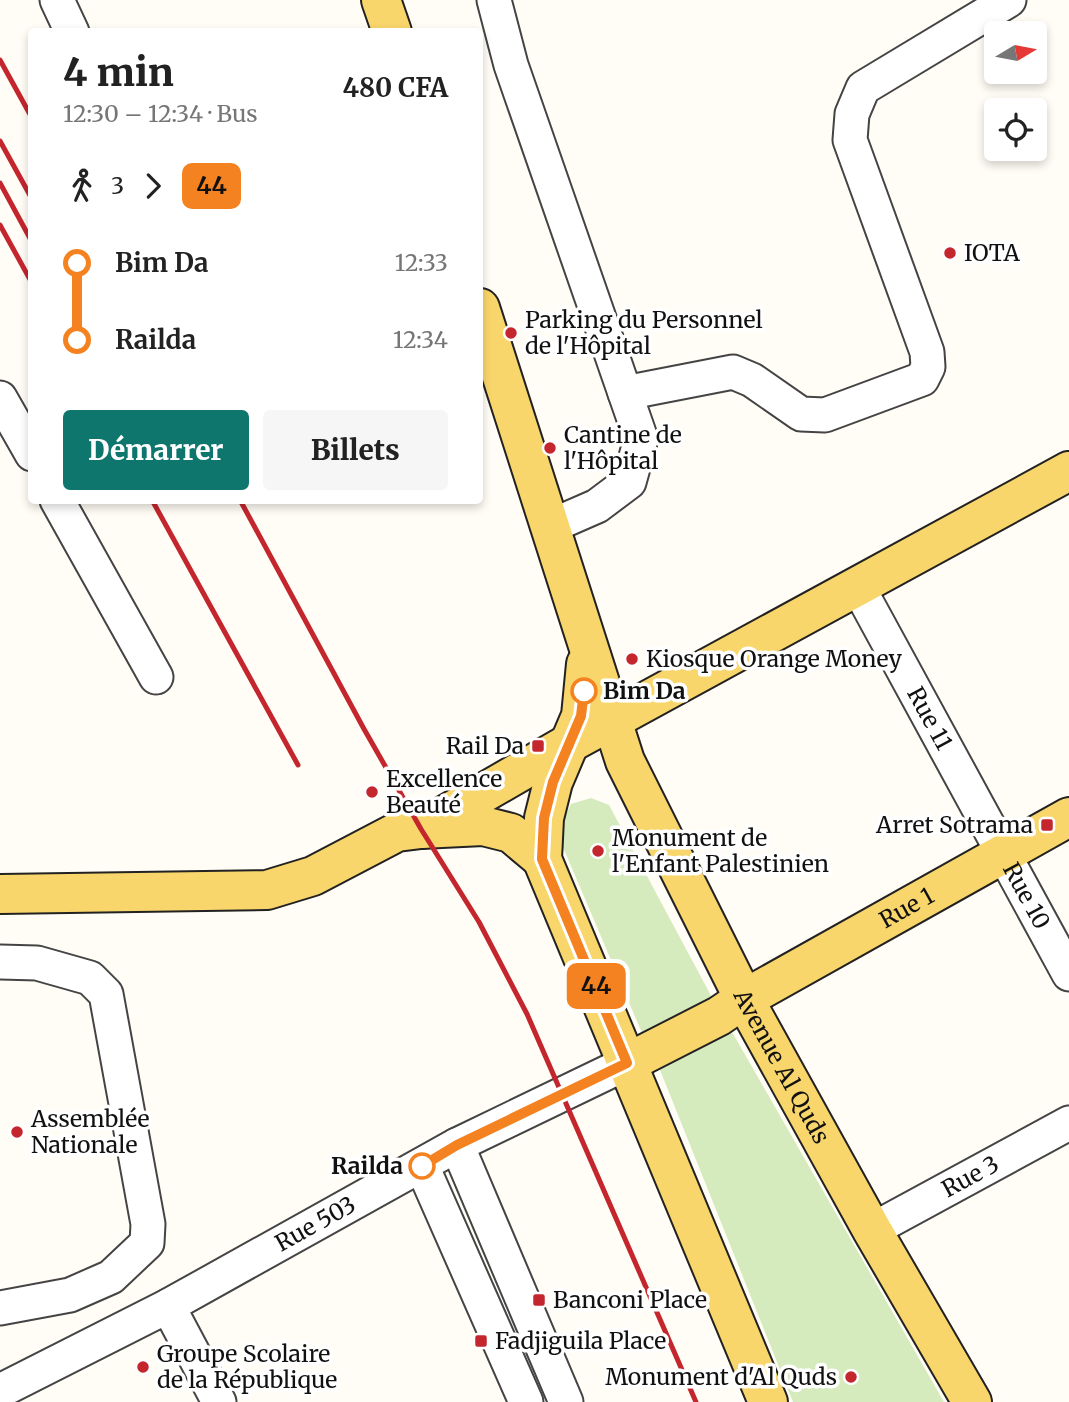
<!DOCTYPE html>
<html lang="fr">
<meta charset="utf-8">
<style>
:root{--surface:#fff;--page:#f6f6f6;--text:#222;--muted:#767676;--accent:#0f766e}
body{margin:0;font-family:Merriweather,serif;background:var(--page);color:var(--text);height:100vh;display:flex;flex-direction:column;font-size:26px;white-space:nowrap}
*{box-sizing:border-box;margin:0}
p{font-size:23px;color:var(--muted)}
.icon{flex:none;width:38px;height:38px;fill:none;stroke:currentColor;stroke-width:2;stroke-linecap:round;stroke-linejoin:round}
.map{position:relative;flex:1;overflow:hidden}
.panel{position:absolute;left:28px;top:28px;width:455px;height:476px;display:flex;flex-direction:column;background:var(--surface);border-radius:7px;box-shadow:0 4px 10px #0003}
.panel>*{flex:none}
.badge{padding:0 14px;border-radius:10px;font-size:24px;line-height:46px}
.needle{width:46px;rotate:80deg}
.fabs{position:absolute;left:984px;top:21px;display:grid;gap:14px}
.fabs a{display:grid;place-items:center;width:63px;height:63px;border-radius:7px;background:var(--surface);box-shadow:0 4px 10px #0003;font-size:35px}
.map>.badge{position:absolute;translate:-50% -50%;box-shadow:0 0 0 4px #fff}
.legs{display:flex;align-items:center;gap:10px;height:77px;padding:0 35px;font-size:23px}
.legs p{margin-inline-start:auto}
.summary{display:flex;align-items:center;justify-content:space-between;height:119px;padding:0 35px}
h1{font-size:38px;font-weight:800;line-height:52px}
.button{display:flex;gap:14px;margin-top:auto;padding:14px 35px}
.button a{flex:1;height:80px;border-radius:7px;background:var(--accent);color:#fff;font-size:28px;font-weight:800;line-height:80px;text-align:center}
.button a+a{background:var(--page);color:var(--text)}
ul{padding:0 35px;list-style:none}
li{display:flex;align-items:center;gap:24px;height:77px;font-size:26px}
li i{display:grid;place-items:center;width:10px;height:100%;margin:0 9px;background:currentColor}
li i::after{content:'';width:18px;height:18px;margin:-9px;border:5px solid;border-radius:50%;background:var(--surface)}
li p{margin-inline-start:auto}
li:first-child i{background:linear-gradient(#0000 50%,currentColor 0)}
li:last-child i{background:linear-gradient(currentColor 50%,#0000 0)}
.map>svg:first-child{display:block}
.green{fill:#d5ebbd}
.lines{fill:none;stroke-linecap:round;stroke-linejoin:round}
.minor-casing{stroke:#444;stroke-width:37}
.major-casing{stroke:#222;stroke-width:42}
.minor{stroke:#fff;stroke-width:33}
.major{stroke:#f9d66b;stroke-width:38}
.rail{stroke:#c4262e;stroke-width:5}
.line-1-casing{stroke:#fff;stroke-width:16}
.line-1{stroke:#f58220;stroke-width:10}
.poi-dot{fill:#c4262e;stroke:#fff;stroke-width:2.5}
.stop-1-dot{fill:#fff;stroke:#f58220;stroke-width:3.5}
.labels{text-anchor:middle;stroke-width:7;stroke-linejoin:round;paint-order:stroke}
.poi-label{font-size:23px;fill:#111;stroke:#fff;text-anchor:start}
.stop-label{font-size:23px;font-weight:bold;fill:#111;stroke:#fff;text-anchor:start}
.street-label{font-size:23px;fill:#111;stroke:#fff}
</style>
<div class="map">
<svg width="1069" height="1402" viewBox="0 0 1069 1402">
<rect width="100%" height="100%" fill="#fffdf5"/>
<path class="green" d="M 591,798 L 609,805 L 716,1005 L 645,1040 L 557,833 L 571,804 Z
M 732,1032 L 944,1402 L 793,1402 L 660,1070 Z"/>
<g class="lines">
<g class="minor-casing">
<g id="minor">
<path d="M 57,0 L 72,32"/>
<path d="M 494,0 L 511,65 L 641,439 L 629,482 L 597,506 L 549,527"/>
<path d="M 625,393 L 733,372 L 752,380 L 801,414 L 825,415 L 922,379 L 928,367 L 927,352 L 850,140 L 852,114 L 863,88 L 1009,0"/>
<path d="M 0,398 L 32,454"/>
<path d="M 57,500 L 156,677"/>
<path id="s1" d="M 857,585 L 1069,974"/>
<path d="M 0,962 L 37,963 L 90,978 L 106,994 L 148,1224 L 147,1243 L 111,1277 L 70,1295 L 0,1308"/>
<path d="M 457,1145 L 566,1402"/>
<path d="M 422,1166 L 526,1402"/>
<path id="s2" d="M 872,1230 L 1069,1123"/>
<path d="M 168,1306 L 219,1402"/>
<path id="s3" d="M 0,1391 L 168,1306 L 457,1145 L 627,1063"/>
</g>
</g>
<g class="major-casing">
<g id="major">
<path d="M 381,0 L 392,32"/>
<path id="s4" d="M 480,308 L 625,761 L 744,999 L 872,1230 L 972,1402"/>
<path d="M 586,664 L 581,716 L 553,782 L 544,818 L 542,859 L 768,1402"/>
<path d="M 421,829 L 568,744 L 1069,471"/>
<path d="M 0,894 L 267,890 L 313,876 L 397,832 L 421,829 L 483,826 L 511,833 L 542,859"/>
<path id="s5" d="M 627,1063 L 719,1016 L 744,999 L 1069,817"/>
</g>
</g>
<use href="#minor" class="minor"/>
<use href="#major" class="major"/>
<path class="rail" d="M 0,60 L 32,118
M 0,141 L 32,199
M 0,183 L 32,242
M 0,225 L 32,283
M 152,500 L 298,765
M 240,500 L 364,729 L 421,829 L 479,922 L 527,1014 L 696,1402"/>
</g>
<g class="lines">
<g class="line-1-casing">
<path id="line-1" d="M 422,1166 L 457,1145 L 627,1063 L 542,859 L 544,818 L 553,782 L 581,716 L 584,691"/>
</g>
<use href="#line-1" class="line-1"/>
</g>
<g class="poi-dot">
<circle cx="950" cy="253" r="7"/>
<circle cx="511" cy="333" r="7"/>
<circle cx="550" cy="448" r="7"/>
<circle cx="632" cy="659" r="7"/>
<rect x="531" y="739" width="14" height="14" rx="3.5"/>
<circle cx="372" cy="792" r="7"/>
<rect x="1040" y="818" width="14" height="14" rx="3.5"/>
<circle cx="598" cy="851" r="7"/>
<circle cx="17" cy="1132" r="7"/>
<rect x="532" y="1293" width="14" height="14" rx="3.5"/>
<rect x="474" y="1334" width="14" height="14" rx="3.5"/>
<circle cx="143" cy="1367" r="7"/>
<circle cx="851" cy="1377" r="7"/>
</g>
<g class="stop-1-dot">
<circle cx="584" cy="691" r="12"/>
<circle cx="422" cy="1166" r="12"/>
</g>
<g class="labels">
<g class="poi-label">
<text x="964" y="261">IOTA</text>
<text x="525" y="328">Parking du Personnel<tspan x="525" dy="26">de l'Hôpital</tspan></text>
<text x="564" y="443">Cantine de<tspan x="564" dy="26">l'Hôpital</tspan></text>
<text x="646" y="667">Kiosque Orange Money</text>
<text x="524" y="754" text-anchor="end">Rail Da</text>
<text x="386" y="787">Excellence<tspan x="386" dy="26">Beauté</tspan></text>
<text x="1033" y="833" text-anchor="end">Arret Sotrama</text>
<text x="612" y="846">Monument de<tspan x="612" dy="26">l'Enfant Palestinien</tspan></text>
<text x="31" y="1127">Assemblée<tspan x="31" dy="26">Nationale</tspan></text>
<text x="553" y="1308">Banconi Place</text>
<text x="495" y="1349">Fadjiguila Place</text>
<text x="157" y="1362">Groupe Scolaire<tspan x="157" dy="26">de la République</tspan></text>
<text x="837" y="1385" text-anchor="end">Monument d'Al Quds</text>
</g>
<g class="stop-label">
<text x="603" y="699">Bim Da</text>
<text x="403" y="1174" text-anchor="end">Railda</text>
</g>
<g class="street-label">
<text dy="8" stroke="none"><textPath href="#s1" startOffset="152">Rue 11</textPath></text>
<text dy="8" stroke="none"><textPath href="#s1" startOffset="354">Rue 10</textPath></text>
<text dy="8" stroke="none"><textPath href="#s5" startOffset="320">Rue 1</textPath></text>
<text dy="8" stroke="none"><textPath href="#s4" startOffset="819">Avenue Al Quds</textPath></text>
<text dy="8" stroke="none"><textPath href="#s2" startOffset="112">Rue 3</textPath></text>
<text dy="8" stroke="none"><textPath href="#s3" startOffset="357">Rue 503</textPath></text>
</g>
</g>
</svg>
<div class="fabs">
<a><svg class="needle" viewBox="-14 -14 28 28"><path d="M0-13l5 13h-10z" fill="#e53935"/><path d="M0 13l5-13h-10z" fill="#767676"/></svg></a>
<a><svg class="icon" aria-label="locate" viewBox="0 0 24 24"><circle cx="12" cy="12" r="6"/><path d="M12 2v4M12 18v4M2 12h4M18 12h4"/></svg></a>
</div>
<b class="badge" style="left:596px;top:986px;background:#f58220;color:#111">44</b>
<section class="panel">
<div class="summary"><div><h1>4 min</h1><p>12:30 – 12:34 · Bus</p></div><b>480 CFA</b></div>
<div class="legs"><svg class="icon" aria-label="walk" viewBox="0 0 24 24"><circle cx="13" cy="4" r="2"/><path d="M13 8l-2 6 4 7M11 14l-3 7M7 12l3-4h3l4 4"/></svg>3<svg class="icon" aria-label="forward" viewBox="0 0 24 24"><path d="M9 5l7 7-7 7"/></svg><b class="badge" style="background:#f58220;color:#111">44</b></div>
<ul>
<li><i style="color:#f58220"></i><b>Bim Da</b><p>12:33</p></li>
<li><i style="color:#f58220"></i><b>Railda</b><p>12:34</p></li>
</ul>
<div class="button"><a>Démarrer</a><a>Billets</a></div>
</section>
</div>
